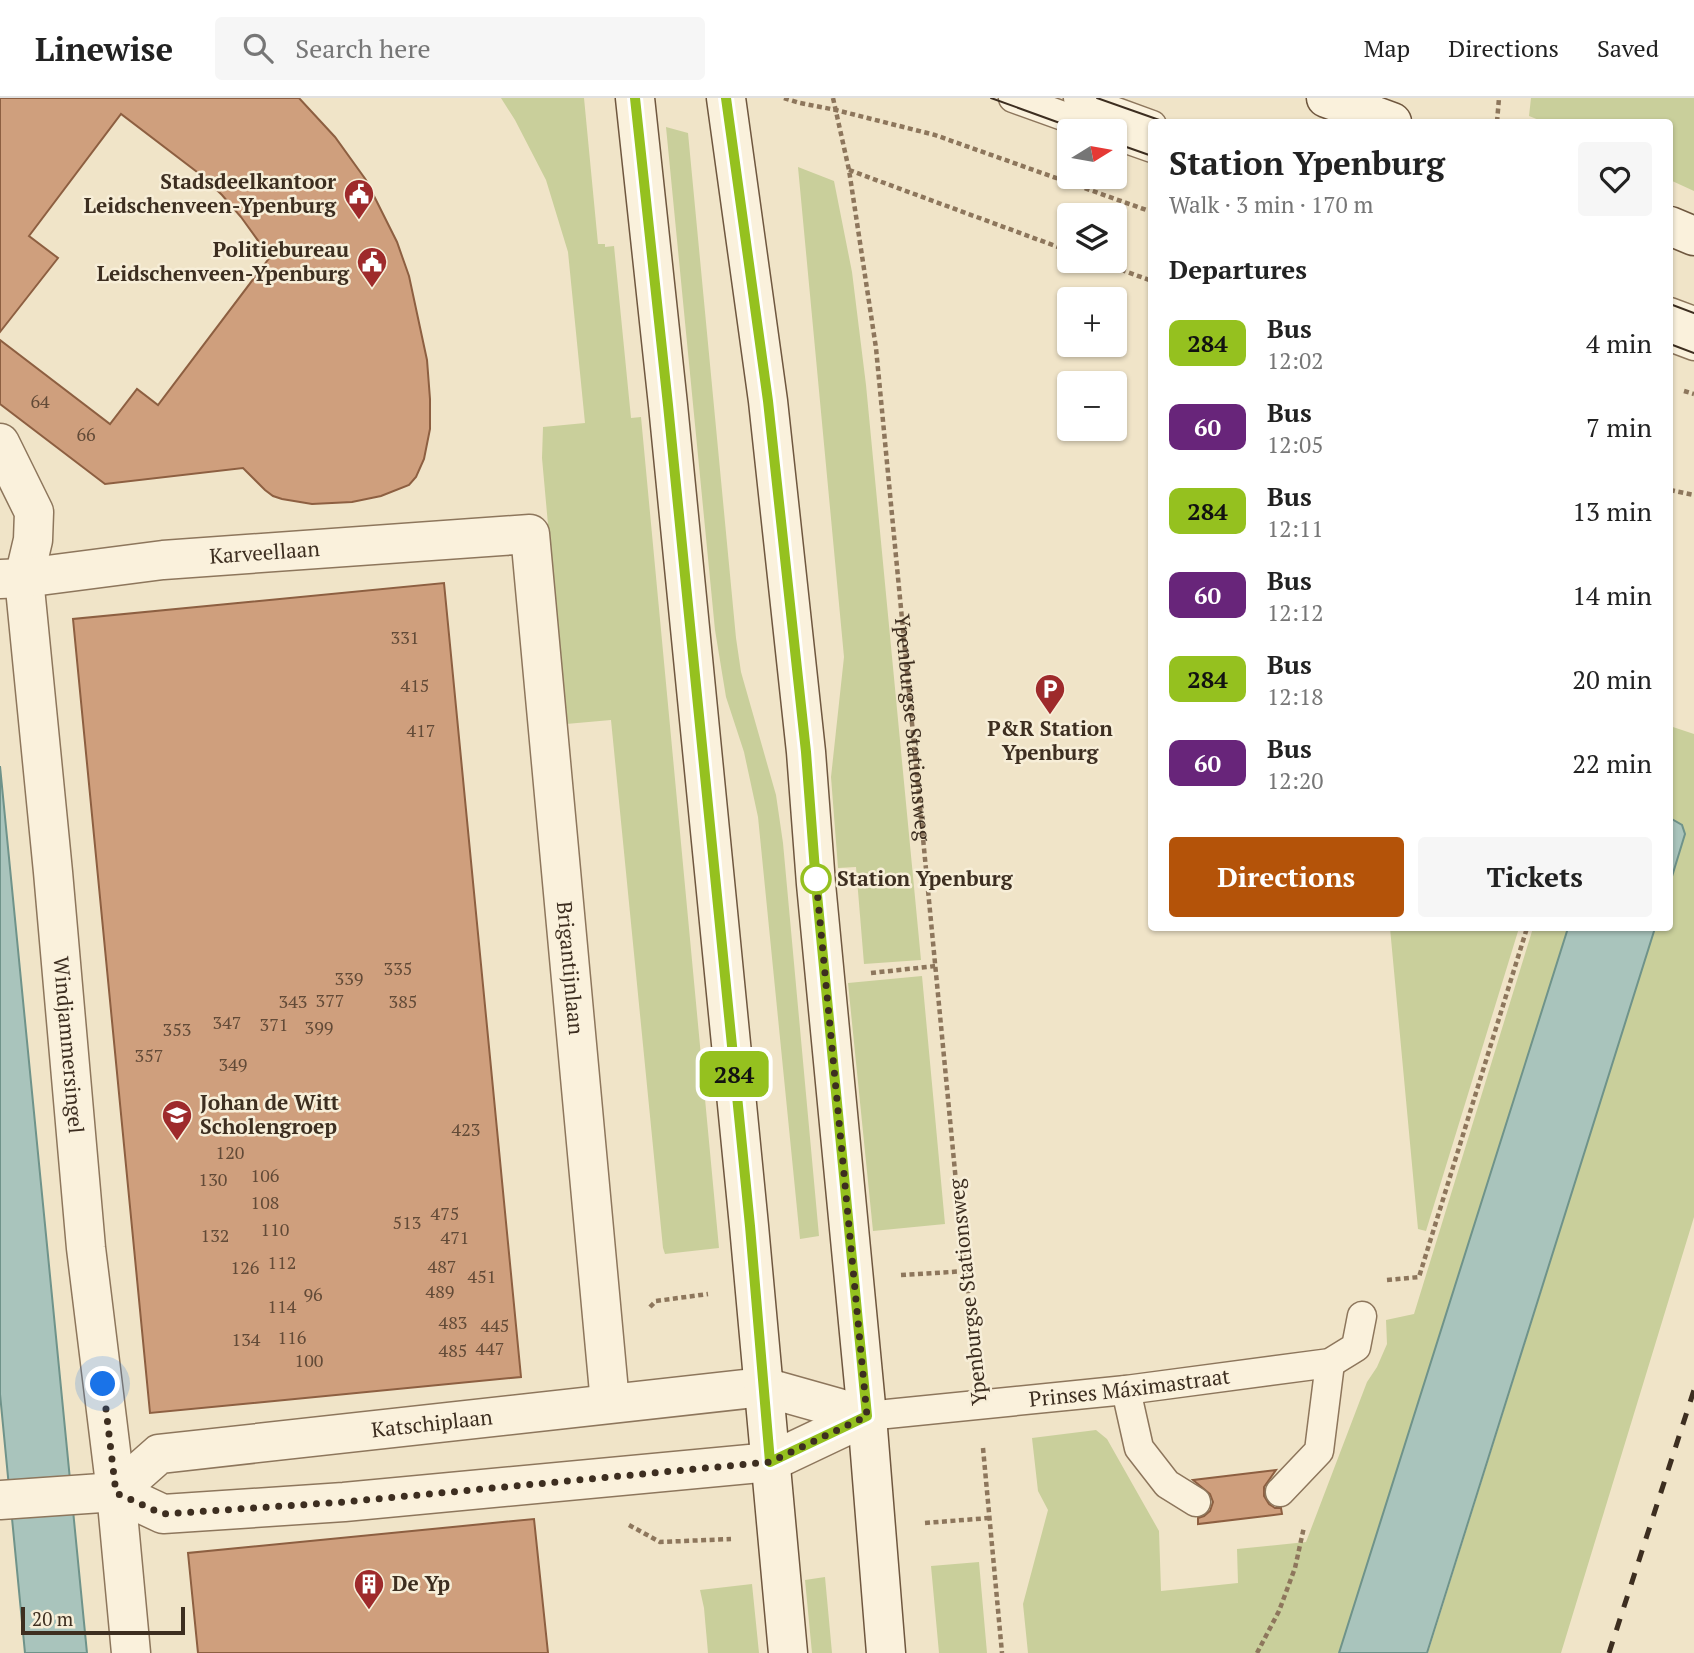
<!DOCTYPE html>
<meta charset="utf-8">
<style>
:root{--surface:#fff;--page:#f6f6f6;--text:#222;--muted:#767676;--line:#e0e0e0;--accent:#b45309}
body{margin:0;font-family:"PT Serif",serif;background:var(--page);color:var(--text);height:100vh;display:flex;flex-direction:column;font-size:26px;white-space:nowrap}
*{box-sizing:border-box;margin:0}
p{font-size:23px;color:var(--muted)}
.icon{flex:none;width:38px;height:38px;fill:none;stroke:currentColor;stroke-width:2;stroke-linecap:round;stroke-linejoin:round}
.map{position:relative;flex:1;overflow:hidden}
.drawer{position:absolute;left:1148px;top:21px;width:525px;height:812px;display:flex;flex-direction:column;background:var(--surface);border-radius:7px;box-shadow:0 2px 5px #0004}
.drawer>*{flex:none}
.badge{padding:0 14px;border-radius:10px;font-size:24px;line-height:46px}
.needle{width:46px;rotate:79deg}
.buttons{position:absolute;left:1057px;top:21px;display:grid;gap:14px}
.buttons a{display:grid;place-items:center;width:70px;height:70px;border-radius:7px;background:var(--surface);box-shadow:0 2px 5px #0004;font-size:35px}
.scale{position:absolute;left:21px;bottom:18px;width:164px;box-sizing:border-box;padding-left:7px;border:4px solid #3d2e20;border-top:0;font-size:19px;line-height:24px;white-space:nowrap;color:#3d2e20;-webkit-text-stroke:5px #f7eed8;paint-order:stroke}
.you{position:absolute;width:35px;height:35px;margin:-18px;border:5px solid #fff;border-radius:50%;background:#1a73e8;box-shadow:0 0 0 10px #1a73e833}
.map>.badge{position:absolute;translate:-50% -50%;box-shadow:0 0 0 4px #fff}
h2{padding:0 21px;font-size:26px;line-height:63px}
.round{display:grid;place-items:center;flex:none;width:74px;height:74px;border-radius:7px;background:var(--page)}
.headline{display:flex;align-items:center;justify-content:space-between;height:119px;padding:0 21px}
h1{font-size:33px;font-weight:700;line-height:52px}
.action{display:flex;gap:14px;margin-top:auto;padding:14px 21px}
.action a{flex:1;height:80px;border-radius:7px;background:var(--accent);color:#fff;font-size:28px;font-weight:700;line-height:80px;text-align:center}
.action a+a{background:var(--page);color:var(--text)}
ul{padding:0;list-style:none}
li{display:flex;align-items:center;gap:21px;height:84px;padding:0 21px}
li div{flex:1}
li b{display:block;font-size:26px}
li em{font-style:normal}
li .badge{min-width:77px;font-weight:700;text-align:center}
header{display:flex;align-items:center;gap:42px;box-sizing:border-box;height:98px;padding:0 35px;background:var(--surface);border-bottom:2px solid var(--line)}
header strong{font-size:33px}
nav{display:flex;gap:38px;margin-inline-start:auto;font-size:24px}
.search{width:490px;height:63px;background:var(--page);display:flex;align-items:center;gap:18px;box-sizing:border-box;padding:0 24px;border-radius:7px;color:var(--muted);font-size:26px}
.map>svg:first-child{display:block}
.green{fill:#c9cf9b}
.water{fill:#a9c4bc;stroke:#6f938a;stroke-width:2}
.building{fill:#cf9f7d;stroke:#8d5f41;stroke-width:2}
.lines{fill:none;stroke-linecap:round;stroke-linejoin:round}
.service-casing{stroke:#8d765c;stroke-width:31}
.pedestrian-casing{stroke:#8d765c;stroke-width:41}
.minor-casing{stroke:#8d765c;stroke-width:41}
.secondary-casing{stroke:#6f573f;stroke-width:41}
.path{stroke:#8d765c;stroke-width:4.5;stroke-dasharray:5 3.5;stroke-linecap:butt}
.service{stroke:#faf1dc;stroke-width:28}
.pedestrian{stroke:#faf1dc;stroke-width:38}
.minor{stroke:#faf1dc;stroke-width:38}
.secondary{stroke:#faf1dc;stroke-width:38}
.tram{stroke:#3d2e20;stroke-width:2}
.rail{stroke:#3d2e20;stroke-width:5;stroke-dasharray:12 12;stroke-linecap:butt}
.line-casing{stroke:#fff;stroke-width:16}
.line{stroke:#95c11f;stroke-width:10}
.walk{stroke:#3d2e20;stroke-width:7;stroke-dasharray:0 12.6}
.stop-dot{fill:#fff;stroke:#95c11f;stroke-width:3.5}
.labels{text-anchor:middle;stroke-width:5;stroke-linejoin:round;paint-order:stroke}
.number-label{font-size:18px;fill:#624a37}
.poi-label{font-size:21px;font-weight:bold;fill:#3d2e20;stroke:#f7eed8;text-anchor:end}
.street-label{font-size:21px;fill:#3d2e20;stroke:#f7eed8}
.stop-label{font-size:21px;font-weight:bold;fill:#3d2e20;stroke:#f7eed8;text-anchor:start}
</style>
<header>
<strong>Linewise</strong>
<div class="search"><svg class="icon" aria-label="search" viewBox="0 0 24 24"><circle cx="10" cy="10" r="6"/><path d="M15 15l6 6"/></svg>Search here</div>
<nav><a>Map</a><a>Directions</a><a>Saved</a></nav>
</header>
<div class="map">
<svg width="1694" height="1555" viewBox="0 0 1694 1555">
<rect width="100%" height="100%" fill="#f0e4c8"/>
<path class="green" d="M 501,0 L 584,0 L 598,146 L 605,146 L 605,149 L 614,148 L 631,320 L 641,319 L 719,1150 L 665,1156 L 663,1150 L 611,622 L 566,626 L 542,360 L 543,329 L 585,325 L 568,154 L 546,82 L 515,22 Z
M 1531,0 L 1694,0 L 1694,93 L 1670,82 L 1670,24 L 1544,24 L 1529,18 Z
M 666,29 L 688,35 L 736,540 L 741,574 L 776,697 L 783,745 L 819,1138 L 800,1141 L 758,719 L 744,654 L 726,599 L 715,532 Z
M 798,69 L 834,83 L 852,174 L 866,287 L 921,862 L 864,866 L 856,769 L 838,770 L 831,679 L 844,559 Z
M 1670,628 L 1694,636 L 1694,1119 L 1561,1555 L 1428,1555 L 1655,830 L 1670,830 L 1670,785 L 1685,736 L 1682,727 L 1670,720 Z
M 1390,830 L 1519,830 L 1426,1133 L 1418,1131 Z
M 1533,830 L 1568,830 L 1339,1555 L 1028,1555 L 1023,1506 L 1048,1412 L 1038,1393 L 1032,1340 L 1096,1332 L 1107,1341 L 1159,1433 L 1161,1493 L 1238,1485 L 1237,1451 L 1306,1444 L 1367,1284 L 1377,1269 L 1387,1246 L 1386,1222 L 1414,1216 Z
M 922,878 L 945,1126 L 873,1133 L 848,885 Z
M 979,1464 L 987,1555 L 939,1555 L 931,1468 Z
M 825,1479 L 832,1555 L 812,1555 L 805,1482 Z
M 752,1486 L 759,1555 L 708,1555 L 704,1510 L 700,1492 Z"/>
<path class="water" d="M 0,668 L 87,1555 L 25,1555 L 0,1296 Z
M 1670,720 L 1682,727 L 1685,736 L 1670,785 Z
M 1568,830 L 1655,830 L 1427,1555 L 1339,1555 Z"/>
<path class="building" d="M 0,0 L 299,0 L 335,39 L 366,82 L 397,144 L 409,178 L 427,262 L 430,301 L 430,331 L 424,361 L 416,379 L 409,387 L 381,398 L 352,404 L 312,406 L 282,401 L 273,398 L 265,392 L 243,370 L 105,386 L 0,306 L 0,242 L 110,326 L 137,291 L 158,307 L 270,159 L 241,119 L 222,97 L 201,77 L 121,16 L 29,138 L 58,160 L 0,234 Z
M 444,485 L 521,1279 L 150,1315 L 73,521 Z
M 1276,1372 L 1264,1389 L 1264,1398 L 1269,1406 L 1275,1410 L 1281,1410 L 1282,1416 L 1198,1426 L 1198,1420 L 1204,1418 L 1210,1413 L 1213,1404 L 1210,1396 L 1193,1382 Z
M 534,1421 L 548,1555 L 198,1555 L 188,1455 Z"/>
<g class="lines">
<g class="service-casing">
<g id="service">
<path d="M 1013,0 L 1105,33"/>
<path d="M 1078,0 L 1152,27"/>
<path d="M 1115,37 L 1152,50"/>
<path d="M 1670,214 L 1694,223"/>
<path d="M 1670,239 L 1694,248"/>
<path d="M 1126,1292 L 1139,1350 L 1167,1386 L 1196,1404"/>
<path id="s2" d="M 867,1318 L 1126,1292 L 1330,1265 L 1356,1249 L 1362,1218"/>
<path d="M 1280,1394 L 1319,1353 L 1330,1265"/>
</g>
</g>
<g class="pedestrian-casing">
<path id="pedestrian" d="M 0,345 L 34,414 L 33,442 L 24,480"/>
</g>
<g class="minor-casing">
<g id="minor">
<path id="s3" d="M 24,480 L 53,774 L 86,1150 L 116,1394 L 131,1555"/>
<path id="s4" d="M 0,481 L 24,480 L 163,462 L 530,436 L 610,1305"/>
<path id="s5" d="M 116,1394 L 159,1356 L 764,1289 L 867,1318"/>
<path d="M 0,1402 L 116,1394 L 163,1416 L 344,1404 L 770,1364 L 867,1318"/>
</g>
</g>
<g class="secondary-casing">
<path id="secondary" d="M 635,0 L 668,307 L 749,1128 L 788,1555
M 726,0 L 768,303 L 806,654 L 816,786 L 867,1318 L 886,1555
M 1326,0 L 1392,24
M 1670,128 L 1694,138"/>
</g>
<g class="path">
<path d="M 784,0 L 800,5 L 836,12 L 935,37 L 1152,114"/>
<path id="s1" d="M 833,0 L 849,72 L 876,250 L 956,1084 L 976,1264"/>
<path d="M 1497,24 L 1499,0"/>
<path d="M 849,72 L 1069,153"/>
<path d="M 1097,163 L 1152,183"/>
<path d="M 1684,293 L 1694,296"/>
<path d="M 1670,392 L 1694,397"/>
<path d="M 871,875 L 936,868"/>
<path d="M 901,1177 L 967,1173"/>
<path d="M 1387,1182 L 1419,1179 L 1527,830"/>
<path d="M 650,1209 L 656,1203 L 708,1196"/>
<path d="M 983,1350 L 1002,1555"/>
<path d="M 925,1425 L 989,1420"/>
<path d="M 629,1427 L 660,1444 L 731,1441"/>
<path d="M 1257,1555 L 1279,1513 L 1295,1470 L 1304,1429"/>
</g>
<use href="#service" class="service"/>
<use href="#pedestrian" class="pedestrian"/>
<use href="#minor" class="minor"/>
<use href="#secondary" class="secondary"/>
<path class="tram" d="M 991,0 L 1082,33
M 1097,0 L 1165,24
M 1115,45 L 1152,58
M 1670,206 L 1694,215
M 1670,246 L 1694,255"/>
<path class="rail" d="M 1609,1555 L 1694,1292"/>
</g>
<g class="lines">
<g class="line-casing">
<path id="line" d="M 635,0 L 668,307 L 750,1128 L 770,1364 L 867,1318 L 816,786 L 806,654 L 768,303 L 726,0"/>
</g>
<use href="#line" class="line"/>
<path class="walk" d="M 103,1286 L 116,1395 L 163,1416 L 344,1404 L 770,1364 L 867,1318 L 816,781"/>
</g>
<defs>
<g id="civic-pin" transform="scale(1.575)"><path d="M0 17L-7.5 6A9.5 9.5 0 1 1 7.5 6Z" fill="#9e2a2b" stroke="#f7eed8"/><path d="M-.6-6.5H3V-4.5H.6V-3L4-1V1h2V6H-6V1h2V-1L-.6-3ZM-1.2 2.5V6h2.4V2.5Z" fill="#fff"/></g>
<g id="parking-pin" transform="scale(1.575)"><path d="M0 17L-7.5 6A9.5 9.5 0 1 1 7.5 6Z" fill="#9e2a2b" stroke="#f7eed8"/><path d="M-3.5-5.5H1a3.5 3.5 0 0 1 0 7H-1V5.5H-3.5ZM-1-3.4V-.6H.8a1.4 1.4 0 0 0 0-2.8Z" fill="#fff"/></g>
<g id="school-pin" transform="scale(1.575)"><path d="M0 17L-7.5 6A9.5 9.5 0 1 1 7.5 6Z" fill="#9e2a2b" stroke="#f7eed8"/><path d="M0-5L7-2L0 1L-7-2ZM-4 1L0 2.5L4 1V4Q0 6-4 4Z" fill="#fff"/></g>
<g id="building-pin" transform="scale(1.575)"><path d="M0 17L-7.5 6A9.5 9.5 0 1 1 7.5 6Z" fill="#9e2a2b" stroke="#f7eed8"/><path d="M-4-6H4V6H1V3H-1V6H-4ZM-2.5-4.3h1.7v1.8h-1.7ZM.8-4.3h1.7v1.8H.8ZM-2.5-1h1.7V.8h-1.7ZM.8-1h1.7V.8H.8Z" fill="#fff"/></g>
</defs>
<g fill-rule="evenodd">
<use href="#civic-pin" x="359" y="96"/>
<use href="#civic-pin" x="372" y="164"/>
<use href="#parking-pin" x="1050" y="591"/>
<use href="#school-pin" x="177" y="1017"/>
<use href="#building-pin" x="369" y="1486"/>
</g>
<circle class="stop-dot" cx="816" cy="781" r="14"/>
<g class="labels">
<g class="number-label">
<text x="40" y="310">64</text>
<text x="86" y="343">66</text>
<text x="405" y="546">331</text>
<text x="415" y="594">415</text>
<text x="421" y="639">417</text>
<text x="398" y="877">335</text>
<text x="349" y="887">339</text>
<text x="330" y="909">377</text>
<text x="293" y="910">343</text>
<text x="403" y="910">385</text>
<text x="227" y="931">347</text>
<text x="274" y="933">371</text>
<text x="319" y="936">399</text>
<text x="177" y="938">353</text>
<text x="149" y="964">357</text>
<text x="233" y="973">349</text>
<text x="466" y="1038">423</text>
<text x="230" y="1061">120</text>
<text x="265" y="1084">106</text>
<text x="213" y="1088">130</text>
<text x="265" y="1111">108</text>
<text x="445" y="1122">475</text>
<text x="407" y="1131">513</text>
<text x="275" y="1138">110</text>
<text x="215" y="1144">132</text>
<text x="455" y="1146">471</text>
<text x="282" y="1171">112</text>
<text x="442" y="1175">487</text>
<text x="245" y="1176">126</text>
<text x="482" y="1185">451</text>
<text x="440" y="1200">489</text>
<text x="313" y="1203">96</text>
<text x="282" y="1215">114</text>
<text x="453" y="1231">483</text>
<text x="495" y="1234">445</text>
<text x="292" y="1246">116</text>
<text x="246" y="1248">134</text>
<text x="490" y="1257">447</text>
<text x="453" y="1259">485</text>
<text x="309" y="1269">100</text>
</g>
<g class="poi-label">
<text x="336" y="91">Stadsdeelkantoor<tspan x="336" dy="24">Leidschenveen-Ypenburg</tspan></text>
<text x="349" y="159">Politiebureau<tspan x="349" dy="24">Leidschenveen-Ypenburg</tspan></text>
<text x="1050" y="638" text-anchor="middle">P&amp;R Station<tspan x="1050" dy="24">Ypenburg</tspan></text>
<text x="200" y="1012" text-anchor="start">Johan de Witt<tspan x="200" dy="24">Scholengroep</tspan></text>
<text x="392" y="1493" text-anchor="start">De Yp</text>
</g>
<g class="street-label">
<text dy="7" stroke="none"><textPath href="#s4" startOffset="266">Karveellaan</textPath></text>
<text dy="7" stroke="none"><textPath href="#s1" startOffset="635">Ypenburgse Stationsweg</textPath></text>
<text dy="7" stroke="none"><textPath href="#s4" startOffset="968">Brigantijnlaan</textPath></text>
<text dy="7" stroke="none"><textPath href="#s3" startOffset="469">Windjammersingel</textPath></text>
<text transform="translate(968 1194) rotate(-96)" y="7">Ypenburgse Stationsweg</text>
<text dy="7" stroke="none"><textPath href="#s2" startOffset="264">Prinses Máximastraat</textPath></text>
<text dy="7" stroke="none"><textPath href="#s5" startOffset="332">Katschiplaan</textPath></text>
</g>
<g class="stop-label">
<text x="837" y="788">Station Ypenburg</text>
</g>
</g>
</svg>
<div class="buttons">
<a><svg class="needle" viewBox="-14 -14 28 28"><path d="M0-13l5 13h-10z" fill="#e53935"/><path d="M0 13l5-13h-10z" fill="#767676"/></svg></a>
<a><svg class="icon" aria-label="layers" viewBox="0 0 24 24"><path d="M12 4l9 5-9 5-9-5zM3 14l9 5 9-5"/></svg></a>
<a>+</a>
<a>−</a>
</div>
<div class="scale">20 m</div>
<div class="you" style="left:103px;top:1286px"></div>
<b class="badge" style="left:734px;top:976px;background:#95c11f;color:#111">284</b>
<section class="drawer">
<div class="headline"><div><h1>Station Ypenburg</h1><p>Walk · 3 min · 170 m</p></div><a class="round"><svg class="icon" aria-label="heart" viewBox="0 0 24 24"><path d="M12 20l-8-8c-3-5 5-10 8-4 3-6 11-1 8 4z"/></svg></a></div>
<h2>Departures</h2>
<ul>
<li><span class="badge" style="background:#95c11f;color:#111">284</span><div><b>Bus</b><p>12:02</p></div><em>4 min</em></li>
<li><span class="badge" style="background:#68257a;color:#fff">60</span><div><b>Bus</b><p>12:05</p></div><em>7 min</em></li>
<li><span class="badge" style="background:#95c11f;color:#111">284</span><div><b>Bus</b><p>12:11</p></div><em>13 min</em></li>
<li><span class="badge" style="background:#68257a;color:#fff">60</span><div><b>Bus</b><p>12:12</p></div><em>14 min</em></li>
<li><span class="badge" style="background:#95c11f;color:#111">284</span><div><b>Bus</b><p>12:18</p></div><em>20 min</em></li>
<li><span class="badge" style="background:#68257a;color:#fff">60</span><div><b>Bus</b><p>12:20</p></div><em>22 min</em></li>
</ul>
<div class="action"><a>Directions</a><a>Tickets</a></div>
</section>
</div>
